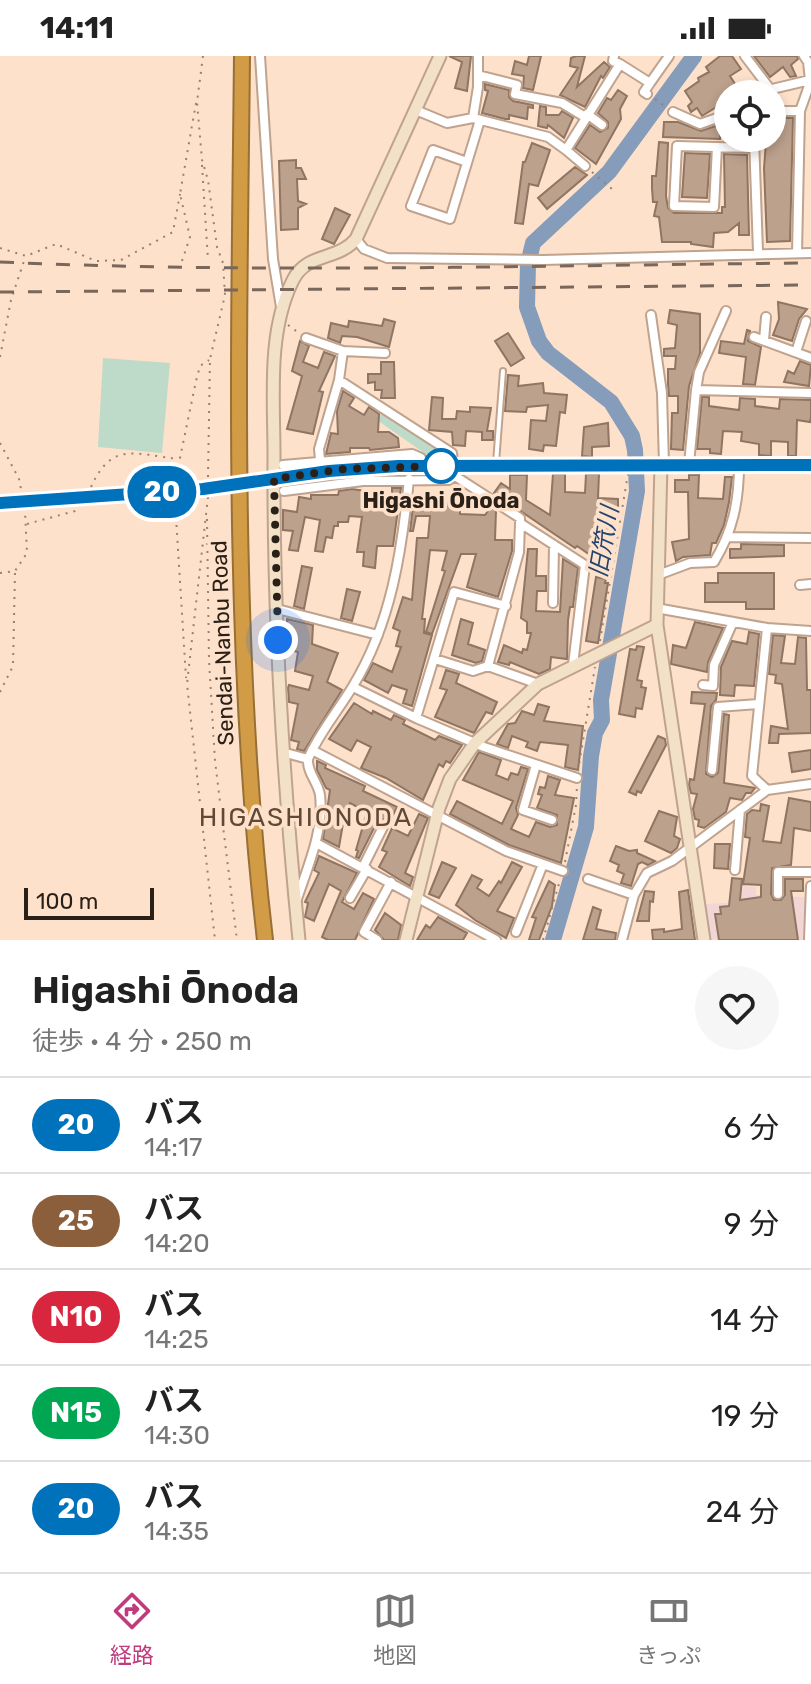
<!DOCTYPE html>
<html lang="ja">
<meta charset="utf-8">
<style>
:root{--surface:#fff;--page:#f6f6f6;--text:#222;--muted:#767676;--line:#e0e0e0;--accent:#c03a7c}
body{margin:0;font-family:Rubik,"Noto Sans JP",sans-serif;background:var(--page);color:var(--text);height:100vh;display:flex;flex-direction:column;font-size:30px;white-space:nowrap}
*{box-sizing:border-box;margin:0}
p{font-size:26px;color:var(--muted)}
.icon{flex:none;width:44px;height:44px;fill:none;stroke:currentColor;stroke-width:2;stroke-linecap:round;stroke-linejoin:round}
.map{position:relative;height:884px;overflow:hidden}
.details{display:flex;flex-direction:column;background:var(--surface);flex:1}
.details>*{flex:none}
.badge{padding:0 16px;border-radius:26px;font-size:28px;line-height:52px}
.fabs{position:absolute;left:714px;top:24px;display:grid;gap:16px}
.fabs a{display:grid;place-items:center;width:72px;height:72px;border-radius:50%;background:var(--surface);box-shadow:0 4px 12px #0003;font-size:40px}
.scale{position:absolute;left:24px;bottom:20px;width:130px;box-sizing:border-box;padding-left:8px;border:4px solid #2a2018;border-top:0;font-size:22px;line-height:28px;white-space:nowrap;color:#2a2018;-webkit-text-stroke:6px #fee1cb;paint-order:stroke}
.you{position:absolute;width:40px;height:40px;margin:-20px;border:6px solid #fff;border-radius:50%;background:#1a73e8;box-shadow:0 0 0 12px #1a73e833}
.map>.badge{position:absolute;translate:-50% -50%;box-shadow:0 0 0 4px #fff}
.round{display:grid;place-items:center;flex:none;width:84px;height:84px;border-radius:42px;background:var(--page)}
.summary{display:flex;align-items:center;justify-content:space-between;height:136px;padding:0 32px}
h1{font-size:38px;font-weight:600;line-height:60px}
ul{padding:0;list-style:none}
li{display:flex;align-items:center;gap:24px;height:96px;padding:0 32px;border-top:2px solid var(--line)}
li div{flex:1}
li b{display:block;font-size:30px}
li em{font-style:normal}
li .badge{min-width:88px;font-weight:700;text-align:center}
.status{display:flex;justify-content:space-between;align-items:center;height:56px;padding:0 40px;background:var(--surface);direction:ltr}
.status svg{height:22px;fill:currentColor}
.tabs{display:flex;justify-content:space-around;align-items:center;height:112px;border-top:2px solid var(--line);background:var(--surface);font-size:22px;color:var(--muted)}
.tabs a{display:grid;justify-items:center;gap:4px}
.tabs .on{color:var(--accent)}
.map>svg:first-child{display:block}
.commercial{fill:#f1d6d5}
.green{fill:#bedac8}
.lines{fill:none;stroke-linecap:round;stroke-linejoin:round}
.river{stroke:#859cba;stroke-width:16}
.building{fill:#bca18d;stroke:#8f7562;stroke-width:2}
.lane-casing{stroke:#bfa38f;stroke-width:8}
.street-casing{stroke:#bfa38f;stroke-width:12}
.secondary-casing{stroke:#bfa38f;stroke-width:15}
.highway-casing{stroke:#977035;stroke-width:18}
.path{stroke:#968273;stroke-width:2;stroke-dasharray:2 6;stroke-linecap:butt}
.lane{stroke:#fff;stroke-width:4}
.street{stroke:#fff;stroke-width:8}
.secondary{stroke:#f2e1c7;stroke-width:11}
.highway{stroke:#d29b45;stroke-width:14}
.rail{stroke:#78675a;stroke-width:3;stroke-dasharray:14 14;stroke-linecap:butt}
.secondary-bridge-casing{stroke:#bfa38f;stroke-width:15;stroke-linecap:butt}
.secondary-bridge{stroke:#f2e1c7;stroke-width:11}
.line-casing{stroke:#fff;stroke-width:18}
.line{stroke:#0072bc;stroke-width:12}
.walk{stroke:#2a2018;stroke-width:8;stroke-dasharray:0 14.4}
.stop-dot{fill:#fff;stroke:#0072bc;stroke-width:4}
.labels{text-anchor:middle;stroke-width:7;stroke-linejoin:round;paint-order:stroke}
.stop-label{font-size:22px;font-weight:bold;fill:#2a2018;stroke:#fee1cb}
.street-label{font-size:22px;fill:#2a2018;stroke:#fee1cb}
.water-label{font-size:24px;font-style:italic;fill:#24456f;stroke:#fee1cb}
.quarter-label{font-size:26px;letter-spacing:2px;fill:#614937;stroke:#fee1cb}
</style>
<div class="status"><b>14:11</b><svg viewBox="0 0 49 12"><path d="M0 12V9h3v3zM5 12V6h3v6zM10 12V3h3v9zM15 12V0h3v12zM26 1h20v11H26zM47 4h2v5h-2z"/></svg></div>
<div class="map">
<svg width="811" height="884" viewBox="0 0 811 884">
<rect width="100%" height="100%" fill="#fee1cb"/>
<path class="commercial" d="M 743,830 L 756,831 L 756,839 L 807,841 L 806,884 L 710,884 L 705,848 L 741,846 Z"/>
<path class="green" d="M 103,302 L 170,307 L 162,397 L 98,391 Z
M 383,355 L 448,399 L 427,399 L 377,364 Z"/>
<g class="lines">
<path class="river" d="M 553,884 L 586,771 L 591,700 L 595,677 L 602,664 L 601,644 L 637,435 L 635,394 L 632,380 L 611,346 L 548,297 L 539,285 L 527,251 L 528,208 L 533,187 L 609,116 L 694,0"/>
</g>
<path class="building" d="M 449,0 L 471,0 L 467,35 L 455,32 L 462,6 Z
M 529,0 L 541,0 L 533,34 L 523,32 L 524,20 L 512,18 L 515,5 L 527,9 Z
M 576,0 L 585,0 L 577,31 L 604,6 L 610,11 L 603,22 L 601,20 L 585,51 L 560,39 L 578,12 L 570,10 L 571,2 Z
M 720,0 L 732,0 L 741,13 L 730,20 L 737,31 L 722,43 L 723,47 L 702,60 L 697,52 L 691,56 L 688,50 L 692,46 L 685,35 L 699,25 L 698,22 L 709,16 L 706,11 Z
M 754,0 L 797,0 L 798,3 L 791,9 L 796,20 L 790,21 L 783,11 L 770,21 Z
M 485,28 L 509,34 L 509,41 L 513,45 L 533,49 L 533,52 L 528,51 L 527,63 L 509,59 L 509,63 L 505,63 L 482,57 L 488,35 L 485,34 Z
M 618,34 L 627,40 L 620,53 L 621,63 L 596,108 L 575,92 L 590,69 L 600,76 L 608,72 L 608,66 L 598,57 L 607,42 L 611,44 Z
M 540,50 L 546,51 L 546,59 L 559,59 L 562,55 L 573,62 L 564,82 L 548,69 L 547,72 L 538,70 Z
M 772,62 L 793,62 L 790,185 L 767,186 L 764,112 L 766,86 L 767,82 L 772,82 Z
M 664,66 L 678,66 L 701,75 L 728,66 L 728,80 L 720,79 L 720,83 L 663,81 Z
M 659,86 L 668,87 L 666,140 L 668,152 L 674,157 L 722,157 L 722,151 L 725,151 L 724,98 L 747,99 L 749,179 L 739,179 L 739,167 L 728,176 L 714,177 L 713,191 L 691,188 L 691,186 L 662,186 L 659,161 L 654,160 L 657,146 L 653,146 L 652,132 L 652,120 L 656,120 Z
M 532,87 L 550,94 L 538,130 L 529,128 L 523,168 L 515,167 L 523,106 L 525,106 Z
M 685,97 L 710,98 L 707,142 L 682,141 Z
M 296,104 L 296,112 L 301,112 L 306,123 L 297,123 L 298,145 L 306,148 L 298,152 L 298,173 L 281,174 L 279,105 Z
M 575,111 L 587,119 L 547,153 L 538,142 Z
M 335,152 L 350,159 L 334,188 L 322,183 Z
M 778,246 L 807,253 L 799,263 L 792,285 L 773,279 L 779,263 Z
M 670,254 L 700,258 L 700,297 L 689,330 L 683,394 L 671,393 L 672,357 L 678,357 L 678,340 L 669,340 L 668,328 L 668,313 L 675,313 L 676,300 L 664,300 L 664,293 L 675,292 L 677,269 L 668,267 Z
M 384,263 L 395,266 L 389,291 L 357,281 L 342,280 L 340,287 L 328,282 L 331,267 L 348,271 L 349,265 L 382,270 Z
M 747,274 L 750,275 L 748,285 L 761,291 L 755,329 L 743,328 L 746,301 L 719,297 L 721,285 L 744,288 Z
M 508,277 L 524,302 L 511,310 L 495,285 Z
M 300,285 L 309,290 L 303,306 L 318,312 L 324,296 L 335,300 L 319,335 L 323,336 L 313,378 L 287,373 L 302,320 L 292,315 Z
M 800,305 L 811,309 L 809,330 L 784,326 L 788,315 L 794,318 Z
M 381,306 L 394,306 L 395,342 L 381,342 L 382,334 L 375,334 L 375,326 L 368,327 L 368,318 L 381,318 Z
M 508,319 L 519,320 L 518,330 L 543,327 L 544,337 L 567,339 L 565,357 L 560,356 L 556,390 L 544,389 L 543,395 L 529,393 L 531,364 L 546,365 L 548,349 L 527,351 L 526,356 L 505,355 Z
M 343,335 L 354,342 L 349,350 L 364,359 L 369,351 L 379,358 L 378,376 L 389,376 L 398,382 L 399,391 L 370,394 L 369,392 L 350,392 L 350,396 L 326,398 L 331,377 L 338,378 L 337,355 Z
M 432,341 L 443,342 L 442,363 L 456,363 L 457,355 L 470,356 L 470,351 L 491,352 L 487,375 L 493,375 L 493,384 L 482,384 L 482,376 L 466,375 L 465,390 L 453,389 L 452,376 L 429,374 Z
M 702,341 L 709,341 L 709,350 L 739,354 L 740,342 L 755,343 L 755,350 L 779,353 L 780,343 L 811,344 L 811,361 L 810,366 L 797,364 L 796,400 L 788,400 L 788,386 L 771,385 L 771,400 L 759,399 L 759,388 L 741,385 L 742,376 L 723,375 L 721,398 L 710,397 L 710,393 L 697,393 Z
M 608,367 L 609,390 L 592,391 L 592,401 L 582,400 L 584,371 Z
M 553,418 L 565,418 L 565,436 L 585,437 L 586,418 L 599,418 L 598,442 L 618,443 L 618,454 L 611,454 L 610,495 L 613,497 L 606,510 L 577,490 L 575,492 L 569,488 L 494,437 L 501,427 L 510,433 L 510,419 L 527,419 L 526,444 L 550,459 Z
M 689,419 L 699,419 L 698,442 L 723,443 L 725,421 L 732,421 L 729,446 L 724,469 L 716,487 L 712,487 L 710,499 L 683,501 L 676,505 L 672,486 L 689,483 L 688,436 L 675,436 L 675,424 L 689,424 Z
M 392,432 L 401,432 L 393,490 L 377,490 L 375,512 L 363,510 L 364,496 L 357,496 L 362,461 L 349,460 L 348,466 L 338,466 L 338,470 L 334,470 L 332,482 L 326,481 L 323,496 L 315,495 L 320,464 L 305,461 L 298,495 L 289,494 L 293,475 L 283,474 L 283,454 L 297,456 L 299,441 L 311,443 L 311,439 L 338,439 L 339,435 L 352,433 L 392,439 Z
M 427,444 L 460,446 L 460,458 L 485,459 L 491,451 L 496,455 L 495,484 L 512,484 L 512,495 L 498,541 L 467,531 L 476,498 L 461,498 L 432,578 L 426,576 L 445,515 L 442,514 L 447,495 L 430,494 L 422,563 L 425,563 L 424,577 L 432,579 L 412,650 L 403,647 L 407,634 L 392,629 L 388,637 L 364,624 L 373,607 L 392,616 L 401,591 L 396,590 L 400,575 L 393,572 L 403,541 L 412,544 L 417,482 L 428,482 L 430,460 L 416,460 L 413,475 L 410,475 L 413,451 L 426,454 Z
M 741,488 L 784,489 L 784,500 L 730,502 L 730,493 L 741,493 Z
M 528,493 L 537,493 L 536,520 L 546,520 L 546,535 L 537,535 L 536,555 L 560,556 L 563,503 L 578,512 L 573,551 L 570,551 L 568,564 L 567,603 L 551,601 L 550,613 L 539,618 L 510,606 L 509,609 L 498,606 L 504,589 L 522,597 L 523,593 L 527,594 L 531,577 L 527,577 L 527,566 L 521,562 Z
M 302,510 L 312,512 L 304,553 L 294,550 Z
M 718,517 L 774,517 L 774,553 L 746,553 L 746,546 L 705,546 L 705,527 L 718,527 Z
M 596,521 L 606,523 L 605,527 L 608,527 L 598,587 L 586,585 Z
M 347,533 L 360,536 L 352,565 L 341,562 Z
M 287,563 L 313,569 L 312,588 L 338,597 L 327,626 L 342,634 L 304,695 L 297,693 L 299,686 L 291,684 L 298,648 L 289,646 L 288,632 L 289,629 L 309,634 L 313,620 L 295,615 L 298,596 L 286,593 Z
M 461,563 L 473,567 L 468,588 L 485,594 L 482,605 L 476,607 L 452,599 Z
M 695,566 L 723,572 L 708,606 L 707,616 L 671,608 L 673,589 L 686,592 Z
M 749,576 L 759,578 L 754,630 L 735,629 L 734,640 L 720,639 L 721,611 L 732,585 L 747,588 Z
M 773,579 L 785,580 L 781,607 L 795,608 L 798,581 L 806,582 L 807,634 L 811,634 L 811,677 L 779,678 L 778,687 L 769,687 L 771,670 L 788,673 L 782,628 L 775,627 L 776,619 L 769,618 Z
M 637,590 L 644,591 L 637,624 L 642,625 L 641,631 L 646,632 L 642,653 L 636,652 L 635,661 L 619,658 L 630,593 L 636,594 Z
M 446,614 L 459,618 L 456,627 L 497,646 L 492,658 L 486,656 L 474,677 L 435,661 L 447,634 L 440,632 Z
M 692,636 L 717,637 L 716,644 L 711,650 L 706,718 L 712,721 L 718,717 L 724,658 L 729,659 L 724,727 L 755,732 L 751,737 L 746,737 L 742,744 L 730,742 L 726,756 L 704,772 L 698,770 L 699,764 L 695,763 L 693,753 L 697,738 L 691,737 L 689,729 L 690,723 L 694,724 L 705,648 L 691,647 Z
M 354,647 L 372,658 L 373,655 L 391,664 L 394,659 L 405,664 L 403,668 L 435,684 L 439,680 L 462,689 L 450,707 L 446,705 L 443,711 L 439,708 L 423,744 L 386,722 L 361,712 L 371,691 L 357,684 L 351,695 L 329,683 Z
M 538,648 L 549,651 L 544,665 L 583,670 L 578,714 L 565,711 L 568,689 L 540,686 L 537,695 L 526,691 L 528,686 L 512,680 L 508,692 L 497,688 L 508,668 L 515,667 L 522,655 L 534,659 Z
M 658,680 L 665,683 L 666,689 L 641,737 L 637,735 L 636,739 L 629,736 Z
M 811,694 L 811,713 L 792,716 L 789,697 Z
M 479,696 L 501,704 L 496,719 L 508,724 L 511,717 L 518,719 L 521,711 L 528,713 L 516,752 L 518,759 L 511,773 L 529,781 L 536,766 L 550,771 L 557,769 L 557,759 L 537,752 L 542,739 L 538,738 L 540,731 L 545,732 L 548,720 L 560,724 L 555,739 L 574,742 L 561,807 L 509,789 L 450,758 L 457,745 L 502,768 L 513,745 L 463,724 Z
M 317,705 L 326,709 L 325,712 L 365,730 L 363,735 L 397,751 L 390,766 L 379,762 L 359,802 L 356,801 L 358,795 L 356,794 L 367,756 L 350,747 L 348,756 L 345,756 L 339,791 L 323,783 L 330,734 L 326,732 L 317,714 Z
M 789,742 L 811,746 L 811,775 L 794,772 L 791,809 L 772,812 L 771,838 L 774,844 L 781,844 L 785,839 L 785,823 L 803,823 L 803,835 L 791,835 L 798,884 L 719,884 L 715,858 L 721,858 L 720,851 L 729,850 L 732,822 L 742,823 L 740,844 L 761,841 L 761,829 L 743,828 L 750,782 L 745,781 L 747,758 L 752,754 L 760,755 L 761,748 L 769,750 L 763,785 L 781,787 Z
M 659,755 L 677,761 L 674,780 L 680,783 L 677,792 L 671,797 L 645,785 Z
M 419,758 L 428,762 L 405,817 L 413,821 L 410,830 L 379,811 L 387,796 L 382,794 L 392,772 L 408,780 Z
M 715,788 L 730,788 L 728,813 L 714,812 Z
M 616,790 L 629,795 L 637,794 L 637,797 L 655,805 L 648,809 L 642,806 L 638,808 L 631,830 L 621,827 L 624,818 L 617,815 L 619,809 L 610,805 Z
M 319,800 L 357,817 L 342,846 L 354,853 L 363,837 L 374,843 L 355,884 L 328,884 L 322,881 L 341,835 L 329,828 L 314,865 L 305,861 L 308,847 L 305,846 L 319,817 L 314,814 Z
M 442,806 L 456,812 L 439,842 L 429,838 Z
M 512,806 L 522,811 L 497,855 L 514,862 L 506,882 L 475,864 L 456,849 L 472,819 L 482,824 L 477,832 L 489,840 L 499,825 L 501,827 Z
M 549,825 L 555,829 L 552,850 L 539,884 L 529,884 L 536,862 L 532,861 Z
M 688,834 L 695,884 L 653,884 L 652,874 L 664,873 L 664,876 L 682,873 L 679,836 Z
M 645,835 L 654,836 L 653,846 L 650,845 L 649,865 L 637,865 Z
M 593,851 L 601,854 L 596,873 L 616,877 L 615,884 L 583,884 Z
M 385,857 L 401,869 L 398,884 L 384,884 L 375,874 Z
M 438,861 L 467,877 L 463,884 L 417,884 L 426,869 L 430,872 Z"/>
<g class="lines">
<g class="lane-casing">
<path id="lane" d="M 496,407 L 503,315"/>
</g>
<g class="street-casing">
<path id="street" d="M 260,0 L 273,203 L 281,251
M 614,0 L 613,5 L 620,8
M 745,0 L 770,33
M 478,19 L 517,29 L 515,38 L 562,47 L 585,61
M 647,38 L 644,36 L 650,27
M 751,38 L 810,24 L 808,6 L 804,0
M 418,55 L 447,67 L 473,62 L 548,81 L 566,94 L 620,8 L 650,27 L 669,0
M 772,55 L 800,55 L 811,24
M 673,56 L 700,68 L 717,62 L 728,55
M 587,58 L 602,69
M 473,62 L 478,31 L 478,0
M 754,82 L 758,196
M 717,91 L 714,151 L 674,150 L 677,90 L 753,92
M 566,94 L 585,110
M 467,106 L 433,94 L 411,150 L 450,163 L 480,64
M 356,183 L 364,193 L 387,202 L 543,204 L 811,197
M 797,197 L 800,55
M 651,259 L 662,337 L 664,409
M 754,281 L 811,302
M 306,282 L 343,295
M 764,284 L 766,261
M 796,296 L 806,265
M 339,324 L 343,295 L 385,297
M 696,334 L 699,316 L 726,255
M 320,404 L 319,393 L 339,324 L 452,397 L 455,420 L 520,462 L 520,467 L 585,509 L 573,609
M 689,408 L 696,334 L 811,337
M 283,409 L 412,398 L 421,402 L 421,410
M 284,435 L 363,425 L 449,424 L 455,420
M 520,467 L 519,496 L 488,610 L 538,628
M 729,481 L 811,482
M 658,519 L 690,507 L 714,506 C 733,475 739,445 739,409
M 800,529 L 811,528
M 553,547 L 554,489
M 506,550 L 454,536 L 416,662 L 484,691 L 577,722
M 656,552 L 767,572 L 811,575
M 277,553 L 378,579
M 435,603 L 473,615 L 488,610
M 703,629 L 713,630 L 714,609 L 733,566
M 353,631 L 416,662
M 312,694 L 506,795 L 563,815
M 282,696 L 308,703
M 536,709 L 523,754 L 552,764
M 712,714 L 718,651 L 758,648
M 767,734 L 752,720 L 767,572
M 316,787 L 496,884
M 363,811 L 384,769
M 735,814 L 740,754
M 588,823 L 634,839
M 778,838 L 778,816 L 811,816
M 350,842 L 367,813
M 297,843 C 308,810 324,774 320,739 C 318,726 307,717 308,703 C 319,677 338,655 353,630 C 391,568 402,495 409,423
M 516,876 L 543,808
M 377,884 L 364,876 L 391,826
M 622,884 L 634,839 L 647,817 L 672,805 L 767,734 L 811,728
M 809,884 L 811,830"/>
</g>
<g class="secondary-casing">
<path id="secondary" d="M 661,408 L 657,569 L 704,884
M 269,425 L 345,413 L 398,410 L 811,408
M 203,433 L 229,430
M 299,884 C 283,723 273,560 274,398 C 274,342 267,276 293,224 C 307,196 338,205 356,183 L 440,0
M 406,884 L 439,752 L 450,723 L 475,687 L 538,628 L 657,569"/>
</g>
<g class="highway-casing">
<path id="highway" d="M 242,0 C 239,294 231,591 265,884"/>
</g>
<path class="path" d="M 203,0 L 197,46 L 202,104 L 208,124 L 217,191 L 223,207 L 225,239 L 210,303 L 208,421
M 655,43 L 666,51
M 202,109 L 208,204
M 592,116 L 612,133
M 0,192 L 26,200 L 56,188 L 96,205 L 121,204 L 173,176 L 180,138
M 182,205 L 190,181 L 180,138 L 196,47
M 288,269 L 299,277
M 0,301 L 11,244 L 25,202
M 0,387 L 19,423 L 21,433
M 175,426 L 196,325 L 200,310 L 209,304
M 91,431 C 112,385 134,398 178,403
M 208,441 L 187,628 L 215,884
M 175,445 L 186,622
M 207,463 L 209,604 L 215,705 L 237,884
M 27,468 L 75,455 L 79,450
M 0,517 L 15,515 L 27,497 L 25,455
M 600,585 L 628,418
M 0,636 L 13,610 L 15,516
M 578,715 L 595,611
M 565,806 L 576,749 L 577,730
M 543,884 L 560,824"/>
<use href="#lane" class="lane"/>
<use href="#street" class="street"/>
<use href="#secondary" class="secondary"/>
<use href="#highway" class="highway"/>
<path class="rail" d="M 0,206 C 270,218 541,209 811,207
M 0,236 L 811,229"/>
<g class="secondary-bridge-casing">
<path id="secondary-bridge" d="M 229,430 L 267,425
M 0,446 L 203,433"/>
</g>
<use href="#secondary-bridge" class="secondary-bridge"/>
</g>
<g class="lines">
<g class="line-casing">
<path id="line" d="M 0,447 L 203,433 L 329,415 L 398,410 L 811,409"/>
</g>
<use href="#line" class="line"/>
<path class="walk" d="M 278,584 L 274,423 L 345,413 L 441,410"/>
</g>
<circle class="stop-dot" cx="441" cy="410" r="16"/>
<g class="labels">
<g class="stop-label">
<text x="441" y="452">Higashi Ōnoda</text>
</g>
<g class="street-label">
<text transform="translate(222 587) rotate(-92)" y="8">Sendai-Nanbu Road</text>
</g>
<g class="water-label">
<text transform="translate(604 486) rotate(-80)" y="8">旧笊川</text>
</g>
<g class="quarter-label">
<text x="306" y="770">HIGASHIONODA</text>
</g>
</g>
</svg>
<div class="fabs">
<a><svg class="icon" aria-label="locate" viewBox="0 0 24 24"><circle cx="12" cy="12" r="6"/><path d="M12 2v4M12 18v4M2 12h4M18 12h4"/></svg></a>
</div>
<div class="scale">100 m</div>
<div class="you" style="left:278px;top:584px"></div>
<b class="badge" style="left:162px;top:436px;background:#0072bc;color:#fff">20</b>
</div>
<section class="details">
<div class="summary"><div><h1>Higashi Ōnoda</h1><p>徒歩 · 4 分 · 250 m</p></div><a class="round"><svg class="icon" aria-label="heart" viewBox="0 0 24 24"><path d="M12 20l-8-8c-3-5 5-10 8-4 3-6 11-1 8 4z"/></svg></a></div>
<ul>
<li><span class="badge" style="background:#0072bc;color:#fff">20</span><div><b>バス</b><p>14:17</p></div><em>6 分</em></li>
<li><span class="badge" style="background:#8b5e3c;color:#fff">25</span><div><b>バス</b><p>14:20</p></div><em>9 分</em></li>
<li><span class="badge" style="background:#d7263d;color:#fff">N10</span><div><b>バス</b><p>14:25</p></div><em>14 分</em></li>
<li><span class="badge" style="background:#00a651;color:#fff">N15</span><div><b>バス</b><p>14:30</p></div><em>19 分</em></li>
<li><span class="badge" style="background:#0072bc;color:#fff">20</span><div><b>バス</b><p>14:35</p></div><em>24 分</em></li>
</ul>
</section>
<nav class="tabs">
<a class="on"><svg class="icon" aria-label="directions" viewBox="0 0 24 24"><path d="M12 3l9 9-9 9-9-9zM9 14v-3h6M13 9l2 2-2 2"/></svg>経路</a>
<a><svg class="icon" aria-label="map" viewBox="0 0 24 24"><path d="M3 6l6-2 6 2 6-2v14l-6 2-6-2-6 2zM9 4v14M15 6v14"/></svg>地図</a>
<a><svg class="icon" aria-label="tickets" viewBox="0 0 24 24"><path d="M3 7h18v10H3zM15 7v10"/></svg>きっぷ</a>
</nav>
